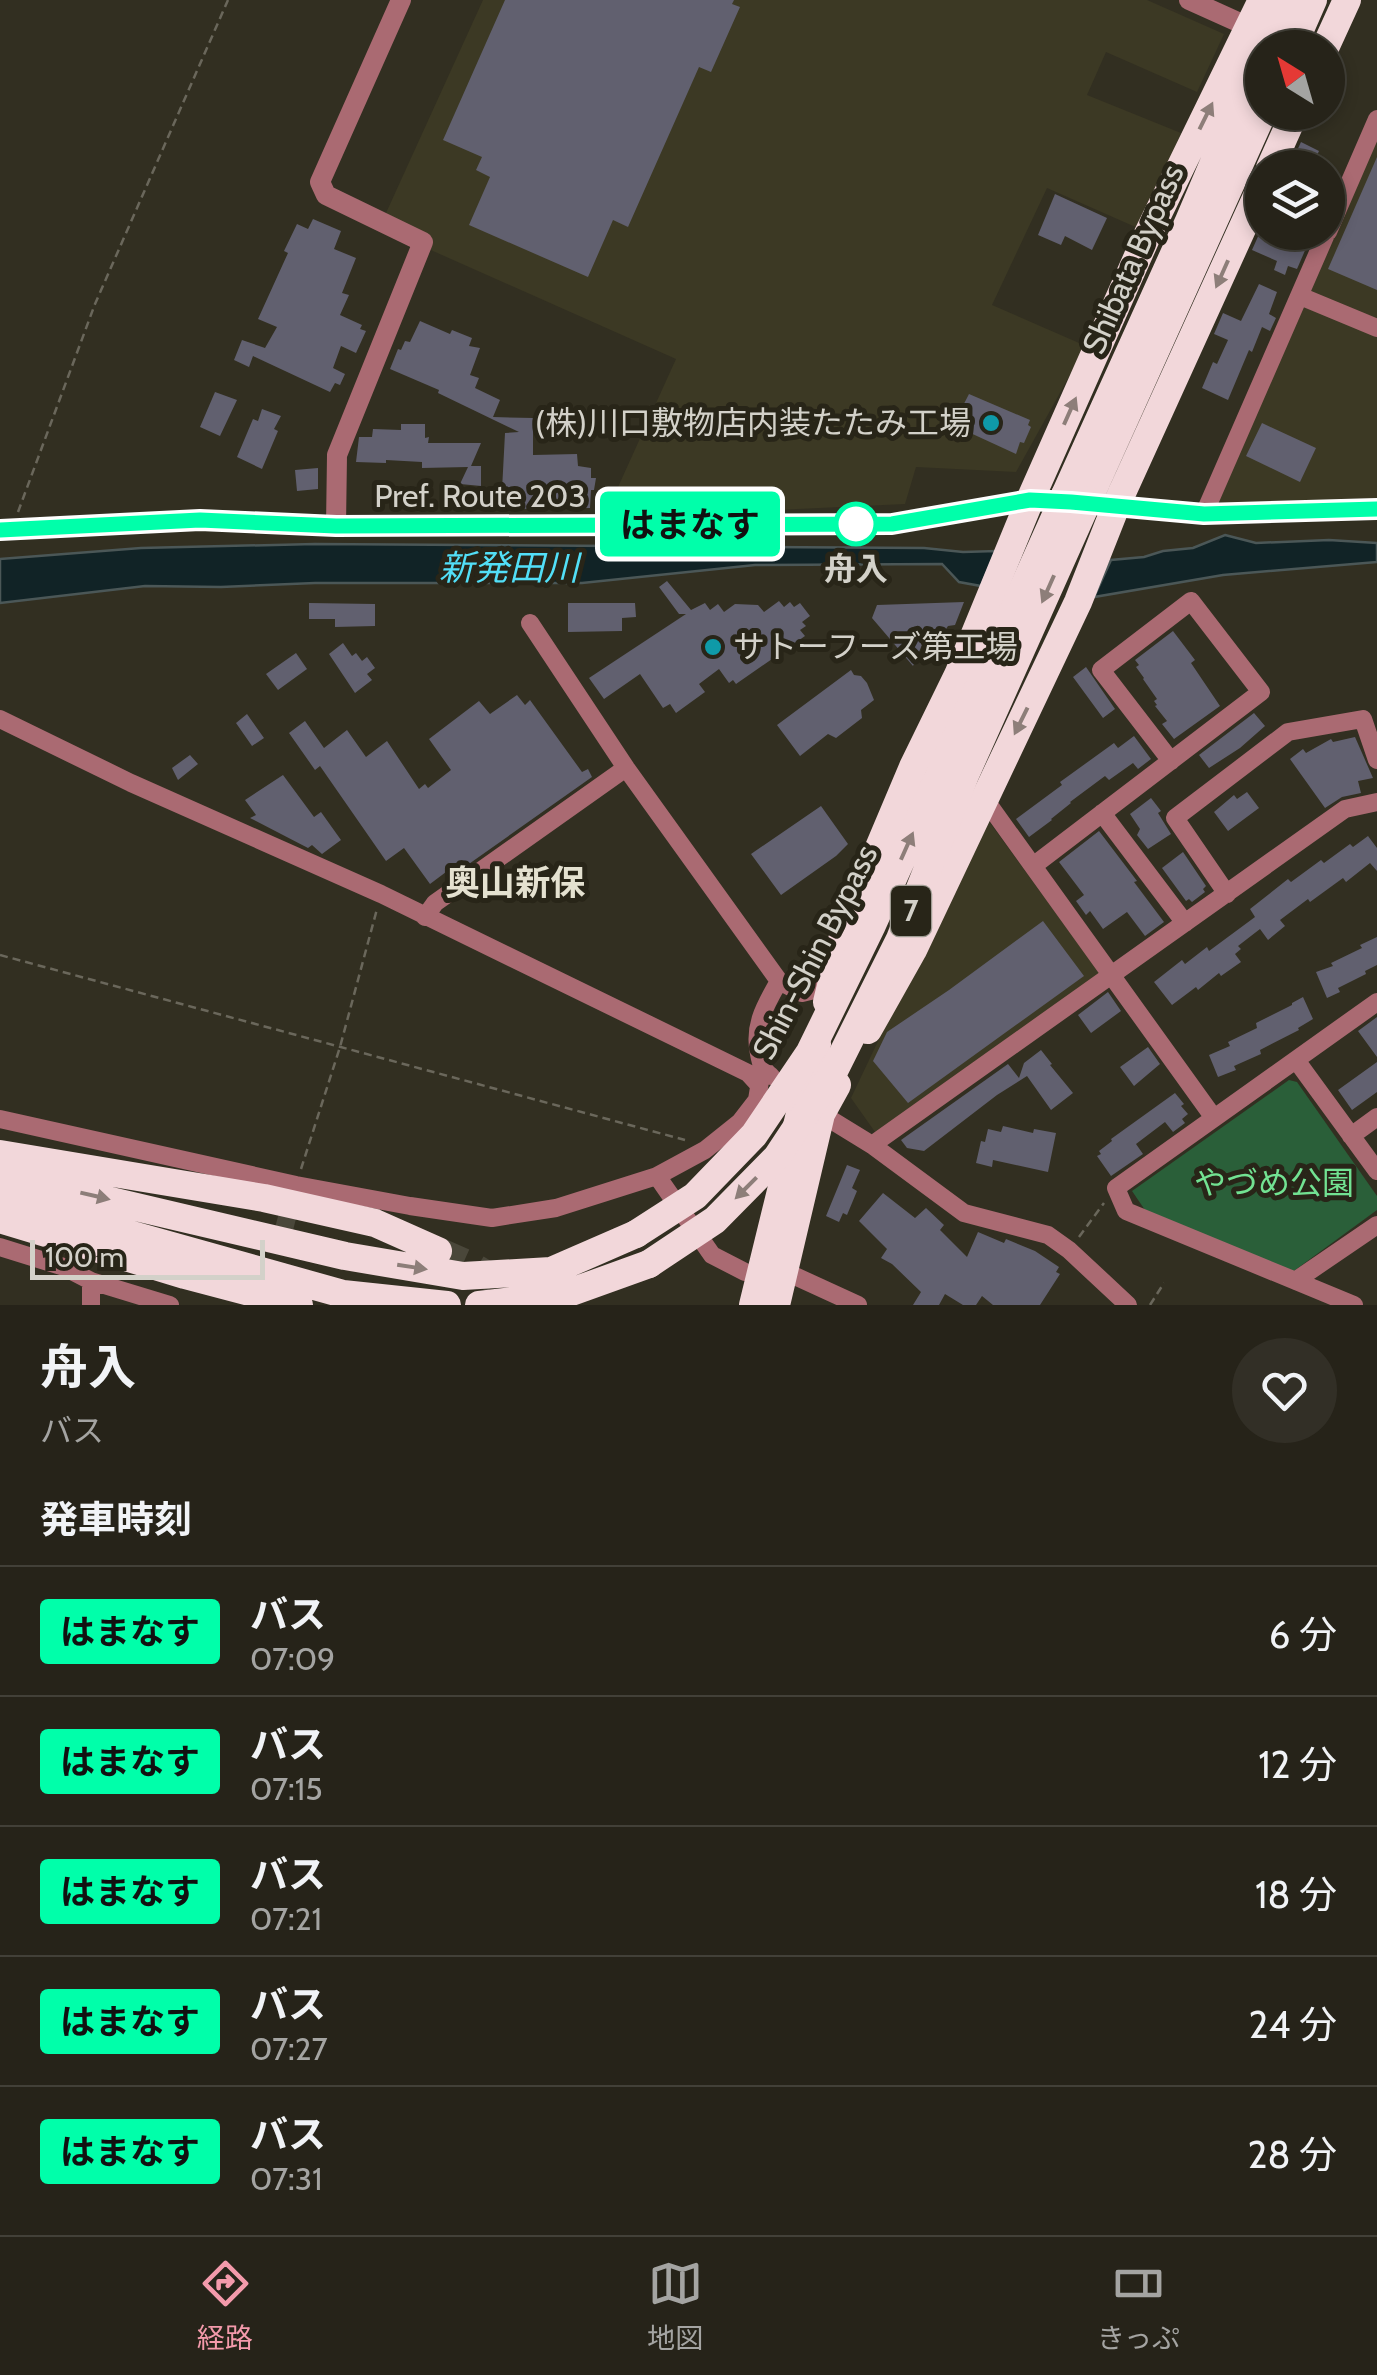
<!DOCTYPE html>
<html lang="ja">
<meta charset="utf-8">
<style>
:root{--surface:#262319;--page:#322f26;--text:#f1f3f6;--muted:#a4a4a2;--line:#424038;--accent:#f39aab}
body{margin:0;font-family:Cabin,"Noto Sans JP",sans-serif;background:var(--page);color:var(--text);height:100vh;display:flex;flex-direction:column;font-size:38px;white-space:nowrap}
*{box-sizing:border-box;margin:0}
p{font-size:32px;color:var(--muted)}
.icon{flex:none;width:55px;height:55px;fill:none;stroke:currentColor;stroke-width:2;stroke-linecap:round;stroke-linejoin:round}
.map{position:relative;height:1305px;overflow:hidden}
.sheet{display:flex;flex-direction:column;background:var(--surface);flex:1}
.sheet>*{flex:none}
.badge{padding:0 20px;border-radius:8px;font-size:35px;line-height:65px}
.needle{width:65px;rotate:323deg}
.tools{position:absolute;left:1245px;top:30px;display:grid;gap:20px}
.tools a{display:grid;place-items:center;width:100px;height:100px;border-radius:50%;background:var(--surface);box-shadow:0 5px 15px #0003,0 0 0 2px var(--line);font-size:50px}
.scale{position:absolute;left:30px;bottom:25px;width:235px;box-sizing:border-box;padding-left:10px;border:5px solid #d3d1c9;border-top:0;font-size:28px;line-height:35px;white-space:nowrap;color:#d3d1c9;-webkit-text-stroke:8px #282518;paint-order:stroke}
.map>.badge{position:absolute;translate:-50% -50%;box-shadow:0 0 0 5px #fff}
h2{padding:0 40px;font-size:38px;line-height:90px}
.round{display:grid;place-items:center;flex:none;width:105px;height:105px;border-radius:52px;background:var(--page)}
.summary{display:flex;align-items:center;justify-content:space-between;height:170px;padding:0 40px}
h1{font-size:48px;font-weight:700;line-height:75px}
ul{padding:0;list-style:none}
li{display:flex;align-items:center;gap:30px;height:130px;padding:0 40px;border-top:2px solid var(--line)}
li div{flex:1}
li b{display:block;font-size:38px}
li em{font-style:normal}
li .badge{min-width:110px;font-weight:700;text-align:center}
.dock{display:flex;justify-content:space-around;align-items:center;height:140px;border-top:2px solid var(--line);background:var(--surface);font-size:28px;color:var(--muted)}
.dock a{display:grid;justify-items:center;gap:5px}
.dock .on{color:var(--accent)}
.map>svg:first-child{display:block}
.built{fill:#3c3924}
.green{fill:#2a5f39}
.water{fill:#112326;stroke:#4b5757;stroke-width:2.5}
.building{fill:#61606f}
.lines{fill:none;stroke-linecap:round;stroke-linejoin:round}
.minor-tunnel{stroke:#4a473a;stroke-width:18;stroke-dasharray:18 9;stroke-linecap:butt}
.trunk-tunnel{stroke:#4a473a;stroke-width:28;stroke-dasharray:28 14;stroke-linecap:butt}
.path{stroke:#6a675b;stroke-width:2.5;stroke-dasharray:8 5;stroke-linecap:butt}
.minor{stroke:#aa6a72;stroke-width:18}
.tertiary{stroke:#aa6a72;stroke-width:20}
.secondary{stroke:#ef8998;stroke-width:20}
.trunk{stroke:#f2d7da;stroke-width:28}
.trunk-bridge{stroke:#f2d7da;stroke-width:28}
.oneway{fill:#8d7e79}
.line-casing{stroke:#fff;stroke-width:22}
.line{stroke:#0fa;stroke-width:15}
.culture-dot{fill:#0f9aa8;stroke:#282518;stroke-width:4}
.stop-dot{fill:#fff;stroke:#0fa;stroke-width:5}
.labels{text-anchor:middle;stroke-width:10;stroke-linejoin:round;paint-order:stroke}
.shield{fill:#282518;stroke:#a09d94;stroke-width:2.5}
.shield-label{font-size:30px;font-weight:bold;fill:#d3d1c9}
.street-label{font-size:32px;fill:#d3d1c9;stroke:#282518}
.poi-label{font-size:32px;fill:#d3d1c9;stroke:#282518;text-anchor:end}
.stop-label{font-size:32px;font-weight:bold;fill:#d3d1c9;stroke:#282518}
.park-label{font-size:32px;fill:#72e292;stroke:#282518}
.water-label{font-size:35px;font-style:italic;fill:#52dff7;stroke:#282518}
.neighbourhood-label{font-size:35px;font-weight:bold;fill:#e4e1d0;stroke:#282518}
</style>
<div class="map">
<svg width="1377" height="1305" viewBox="0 0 1377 1305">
<rect width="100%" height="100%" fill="#322f21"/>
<path class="built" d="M 483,0 L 1147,0 L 1224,34 L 1197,92 L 1106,52 L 1087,95 L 1181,133 L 1140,229 L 1047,188 L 992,305 L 1086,346 L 1016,472 L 916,467 L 905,504 L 604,518 L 676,359 L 433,251 L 386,213 Z
M 1377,133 L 1377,500 L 1214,504 Z
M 985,816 L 1101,975 L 880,1139 L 851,1098 Z"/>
<path class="green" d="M 1289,1080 L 1297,1082 L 1377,1196 L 1377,1210 L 1291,1273 L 1147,1213 L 1132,1191 Z"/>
<path class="water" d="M 1225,535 L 1256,543 L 1329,540 L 1377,543 L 1377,562 L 1223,575 L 1094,597 L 1111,560 L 1144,557 L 1163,551 L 1193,548 Z
M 315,544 L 924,548 L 963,552 L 996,551 L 981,586 L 959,582 L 942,564 L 755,565 L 582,583 L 315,583 L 221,587 L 145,586 L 0,603 L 0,559 L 141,548 Z"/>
<path class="building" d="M 505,0 L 734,0 L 732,4 L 740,7 L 711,72 L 699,67 L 628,227 L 613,220 L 588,277 L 469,225 L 490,177 L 476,170 L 482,157 L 443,140 Z
M 1301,142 L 1319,151 L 1311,168 L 1289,168 Z
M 1377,157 L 1377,290 L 1328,269 Z
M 1055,194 L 1107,218 L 1092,250 L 1065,236 L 1061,245 L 1038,235 Z
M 313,219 L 341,231 L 334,249 L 356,258 L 342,293 L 349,295 L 340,315 L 362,325 L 360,329 L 366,331 L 356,353 L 341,346 L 333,368 L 345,374 L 340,385 L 335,383 L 330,392 L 253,356 L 249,367 L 234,360 L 242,340 L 265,348 L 277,327 L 258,319 L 288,253 L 284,251 L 297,224 L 308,229 Z
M 1260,232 L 1313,232 L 1297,269 L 1288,266 L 1285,275 L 1274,270 L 1277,261 L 1252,250 Z
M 1259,284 L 1277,292 L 1269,314 L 1276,318 L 1270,331 L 1262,327 L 1252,352 L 1249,350 L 1228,400 L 1202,388 L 1213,362 L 1217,364 L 1228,340 L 1214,334 L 1223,313 L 1241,321 Z
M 420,321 L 450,334 L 452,330 L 472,338 L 469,346 L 480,348 L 470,375 L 479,378 L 475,388 L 500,400 L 493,417 L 533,418 L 533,455 L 577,454 L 578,466 L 591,468 L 591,478 L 596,478 L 594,490 L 591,490 L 590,508 L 501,509 L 505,433 L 519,432 L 438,393 L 439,390 L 390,369 L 398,349 L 401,350 L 405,341 L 410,342 Z
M 215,392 L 237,400 L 220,436 L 200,427 Z
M 969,394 L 1030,420 L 1028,425 L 1031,427 L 1024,443 L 1020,442 L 1016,454 L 953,425 Z
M 262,409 L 281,416 L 274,429 L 278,431 L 262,469 L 237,457 L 253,419 L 258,421 Z
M 1262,423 L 1316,448 L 1300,482 L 1246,456 Z
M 401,424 L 425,424 L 425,438 L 429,437 L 428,443 L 481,443 L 471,466 L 481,466 L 481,486 L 460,484 L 468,467 L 422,468 L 422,462 L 386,460 L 386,463 L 356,462 L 359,437 L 372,437 L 373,429 L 401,430 Z
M 318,468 L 318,489 L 297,491 L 295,470 Z
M 667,581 L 691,610 L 705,603 L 710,610 L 718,604 L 724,612 L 735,604 L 758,605 L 764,612 L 779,601 L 784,607 L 790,602 L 794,607 L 800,603 L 810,616 L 802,622 L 806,626 L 800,630 L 805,636 L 736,684 L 733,680 L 729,683 L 719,669 L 699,684 L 705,692 L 676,713 L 670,704 L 663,708 L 640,674 L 604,699 L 589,678 L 686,614 L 679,614 L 659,587 Z
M 964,602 L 955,625 L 948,626 L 946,629 L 938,628 L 935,636 L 927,633 L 913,666 L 872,618 L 877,605 Z
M 309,603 L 375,604 L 375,626 L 335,627 L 335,619 L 309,619 Z
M 568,603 L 635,603 L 636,617 L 622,618 L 622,631 L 568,632 Z
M 1173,631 L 1195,660 L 1191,663 L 1220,706 L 1174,739 L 1162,724 L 1167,721 L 1155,706 L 1157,705 L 1154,701 L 1157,699 L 1143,679 L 1144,678 L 1136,667 L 1139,665 L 1135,660 Z
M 343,643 L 352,656 L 356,653 L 362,661 L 367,657 L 375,668 L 367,674 L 372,680 L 355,693 L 329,654 Z
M 296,653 L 307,669 L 278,690 L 266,674 Z
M 1086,667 L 1115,709 L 1103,718 L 1073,677 Z
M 851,670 L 854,675 L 861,676 L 867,683 L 874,700 L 861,710 L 862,718 L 836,738 L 828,734 L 800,756 L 777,725 Z
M 517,695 L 525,705 L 530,700 L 582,772 L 588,769 L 592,777 L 466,866 L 462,860 L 430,884 L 404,848 L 386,861 L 320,766 L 315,770 L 289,733 L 305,721 L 324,748 L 347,730 L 366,757 L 387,741 L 419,789 L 425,784 L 428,788 L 451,770 L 429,739 L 479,701 L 490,714 Z
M 1254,713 L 1265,726 L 1240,748 L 1209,768 L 1199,755 Z
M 247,714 L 264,738 L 252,746 L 236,723 Z
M 1134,736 L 1151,759 L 1138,769 L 1133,763 L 1109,780 L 1105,776 L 1070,802 L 1071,803 L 1051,819 L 1052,820 L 1029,837 L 1016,819 L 1062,785 L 1060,782 L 1114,743 L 1118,748 Z
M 1355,737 L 1373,778 L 1358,781 L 1361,793 L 1342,797 L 1325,808 L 1290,759 L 1303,749 L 1306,753 L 1331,739 L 1333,742 Z
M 190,755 L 198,764 L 178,780 L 172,768 Z
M 283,775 L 314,817 L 321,812 L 341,840 L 322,854 L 312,845 L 308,848 L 250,818 L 256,815 L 245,800 Z
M 1247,792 L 1259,808 L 1228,831 L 1214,812 L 1234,795 L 1237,799 Z
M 1151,798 L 1161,811 L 1158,813 L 1171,834 L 1148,849 L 1137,835 L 1140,829 L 1130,814 Z
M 821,806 L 848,844 L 836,856 L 781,895 L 751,854 Z
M 1099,831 L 1137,881 L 1134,882 L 1164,922 L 1145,936 L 1127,912 L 1103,929 L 1090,911 L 1086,915 L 1076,901 L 1084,895 L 1059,862 Z
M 1368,836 L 1377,848 L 1377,871 L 1370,863 L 1346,882 L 1343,878 L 1310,902 L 1308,899 L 1280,920 L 1285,926 L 1268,940 L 1260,929 L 1238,946 L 1241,949 L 1235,954 L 1241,962 L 1221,976 L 1219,973 L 1198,990 L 1196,987 L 1172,1005 L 1154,982 L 1182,960 L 1185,964 L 1207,947 L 1209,951 L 1255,917 L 1250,909 L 1288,879 L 1291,882 L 1321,860 L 1324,863 L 1350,844 L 1353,847 Z
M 1183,852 L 1206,886 L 1203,889 L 1205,892 L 1192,902 L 1189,899 L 1186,901 L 1162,868 Z
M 1043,921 L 1084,976 L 908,1103 L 873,1061 L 887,1032 L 949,990 Z
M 1377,937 L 1377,965 L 1365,971 L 1366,974 L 1338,988 L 1340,992 L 1327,998 L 1316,972 L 1333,966 L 1331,963 L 1362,948 L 1360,945 Z
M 1108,992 L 1121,1011 L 1091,1033 L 1078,1015 Z
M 1303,997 L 1313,1019 L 1298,1028 L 1299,1030 L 1260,1050 L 1261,1054 L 1234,1066 L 1236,1070 L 1218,1077 L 1209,1055 L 1230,1046 L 1228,1042 L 1257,1028 L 1256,1023 L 1292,1005 L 1292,1003 Z
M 1377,1017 L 1377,1057 L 1358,1031 Z
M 1148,1047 L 1160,1064 L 1134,1086 L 1120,1067 Z
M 1041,1050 L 1052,1064 L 1050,1065 L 1073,1093 L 1051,1110 L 1027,1076 L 997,1095 L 924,1151 L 907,1148 L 901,1140 L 1008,1064 L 1019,1078 L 1024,1063 Z
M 1377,1062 L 1377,1092 L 1352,1110 L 1338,1090 Z
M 1175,1093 L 1184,1104 L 1181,1106 L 1188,1114 L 1182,1119 L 1185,1123 L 1173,1132 L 1165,1122 L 1136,1144 L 1143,1154 L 1111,1176 L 1097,1156 L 1101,1154 L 1099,1151 L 1112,1141 L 1111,1139 Z
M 1003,1126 L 1033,1133 L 1034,1129 L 1056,1133 L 1048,1172 L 993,1160 L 992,1167 L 976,1163 L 981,1141 L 985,1142 L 988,1129 L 1001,1132 Z
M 847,1165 L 860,1170 L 852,1188 L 857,1191 L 847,1215 L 843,1213 L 839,1222 L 826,1216 Z
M 883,1193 L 915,1218 L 926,1208 L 944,1225 L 940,1230 L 967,1257 L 978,1232 L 1004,1243 L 1006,1239 L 1035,1251 L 1059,1267 L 1056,1272 L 1060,1274 L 1040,1305 L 993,1305 L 982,1296 L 976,1305 L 963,1305 L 945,1294 L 939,1305 L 913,1305 L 921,1292 L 892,1264 L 881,1258 L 887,1249 L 859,1221 Z"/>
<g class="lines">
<path class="minor-tunnel" d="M 271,1280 L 293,1194"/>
<path class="trunk-tunnel" d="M 438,1251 L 474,1267 L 495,1280"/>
<path class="path" d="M 18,512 L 95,304 L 228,0
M 0,955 L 685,1140
M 301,1169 L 340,1047 L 377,909
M 1079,1237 L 1104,1203
M 1150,1305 L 1164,1283"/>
<path class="minor" d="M 1328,232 L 1377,119
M 1300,296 L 1377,328
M 1204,514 L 1327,232
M 530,623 L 626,768 L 779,981 L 802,993 L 831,986
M 0,719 L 131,783 L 381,894 L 748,1073 L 759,1085
M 984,798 L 1214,1118
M 1102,813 L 1185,923
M 1033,866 L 1261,692 L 1191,601 L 1101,670 L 1171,761
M 1227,894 L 1175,818 L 1288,732 L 1363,719 L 1377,760
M 425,917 L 435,903 L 626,768
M 1296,1060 L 1377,1171
M 771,1076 C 762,1069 761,1065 759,1054 C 753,1025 765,1006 779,981
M 815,1110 L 872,1145 L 964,1213 L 1048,1235 L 1069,1250 L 1128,1305
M 0,1119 L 296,1185 L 410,1206 L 492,1218 L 556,1208 L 657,1176 L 705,1150 L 740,1122 L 757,1100 L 762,1069
M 1351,1136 L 1377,1117
M 872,1145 L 1345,809 L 1377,802
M 657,1176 L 712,1255 L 745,1272
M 0,1247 L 64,1267 L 91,1281 L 170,1305
M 784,1271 L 858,1305
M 1295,1281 L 1377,1225
M 91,1305 L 91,1281
M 1354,1305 L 1126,1211 L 1116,1188 L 1377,1002"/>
<path class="tertiary" d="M 1189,0 L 1249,27
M 336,526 L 337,455 L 423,242 L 326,195 L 320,182 L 401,0"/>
<path class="secondary" d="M 1105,505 L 1204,514 L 1377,509
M 0,530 L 200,520 L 336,526 L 892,524 L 1030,500 L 1041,500"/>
<path class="trunk" d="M 1263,48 L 1284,0
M 1292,48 L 1313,0
M 1325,48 L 1347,0
M 1270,168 L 1295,112
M 1065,495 L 1189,221 L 1262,50
M 1088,500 L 1263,112
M 827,1002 L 845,928 L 913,767 L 958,675 L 1030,500 L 1146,238 L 1262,0
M 868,1030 L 913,950 L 1078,602 L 1116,506 L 1262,185
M 0,1154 L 264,1198 L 375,1223 L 438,1251
M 0,1175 L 345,1256 L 463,1276 L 551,1271 L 636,1234
M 0,1198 L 343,1294 L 447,1305
M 0,1219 L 185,1275 L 299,1305
M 479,1305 L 563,1295 L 649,1264
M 753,1305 L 817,1044
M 776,1305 L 821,1114 L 837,1085"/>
<path class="trunk-bridge" d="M 636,1234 L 695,1196 L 754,1135 L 810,1052 L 872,925 L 1065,495
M 649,1264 L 715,1220 L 777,1157 L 834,1071 L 900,939 L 965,775 L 1088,500"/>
</g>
<defs><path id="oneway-solid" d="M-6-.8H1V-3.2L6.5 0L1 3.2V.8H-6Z" transform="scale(2.5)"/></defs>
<g class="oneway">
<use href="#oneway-solid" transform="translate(1206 116) rotate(-64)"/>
<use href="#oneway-solid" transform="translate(1222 274) rotate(114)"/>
<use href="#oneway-solid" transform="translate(1070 411) rotate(-66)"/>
<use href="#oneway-solid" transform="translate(1048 589) rotate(114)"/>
<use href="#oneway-solid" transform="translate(1021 721) rotate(116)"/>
<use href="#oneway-solid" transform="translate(907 846) rotate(-66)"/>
<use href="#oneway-solid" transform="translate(746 1188) rotate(135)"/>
<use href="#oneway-solid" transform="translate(95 1196) rotate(13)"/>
<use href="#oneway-solid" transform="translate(412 1267) rotate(9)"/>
</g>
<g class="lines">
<g class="line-casing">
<path id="line" d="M 0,530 L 200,520 L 336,526 L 892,524 L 1030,500 L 1071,502 L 1204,514 L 1377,509"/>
</g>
<use href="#line" class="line"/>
</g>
<g class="culture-dot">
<circle cx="991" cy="423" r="10"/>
<circle cx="713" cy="647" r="10"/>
</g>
<circle class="stop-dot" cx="856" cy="524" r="20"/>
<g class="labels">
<rect class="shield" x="891" y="886" width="40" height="50" rx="8"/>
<g class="shield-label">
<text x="911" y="921">7</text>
</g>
<g class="street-label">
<text transform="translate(1133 259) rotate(-66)" y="11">Shibata Bypass</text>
<text x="480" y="507">Pref. Route 203</text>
<text transform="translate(815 952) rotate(-63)" y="11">Shin-Shin Bypass</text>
</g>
<g class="poi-label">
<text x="971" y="434">(株)川口敷物店内装たたみ工場</text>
<text x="733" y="658" text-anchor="start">サトーフーズ第工場</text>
</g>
<g class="stop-label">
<text x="856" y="580">舟入</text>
</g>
<g class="park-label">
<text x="1274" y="1194">やづめ公園</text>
</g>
<g class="water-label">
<text x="509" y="580">新発田川</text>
</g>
<g class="neighbourhood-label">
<text x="515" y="895">奥山新保</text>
</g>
</g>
</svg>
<div class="tools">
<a><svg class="needle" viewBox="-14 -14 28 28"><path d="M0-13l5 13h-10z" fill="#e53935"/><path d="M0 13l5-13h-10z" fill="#a4a4a2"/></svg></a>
<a><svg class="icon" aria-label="layers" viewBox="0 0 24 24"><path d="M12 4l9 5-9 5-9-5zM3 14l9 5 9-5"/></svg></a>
</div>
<div class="scale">100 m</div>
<b class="badge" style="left:690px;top:524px;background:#0fa;color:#111">はまなす</b>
</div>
<section class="sheet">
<div class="summary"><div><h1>舟入</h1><p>バス</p></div><a class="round"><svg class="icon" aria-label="heart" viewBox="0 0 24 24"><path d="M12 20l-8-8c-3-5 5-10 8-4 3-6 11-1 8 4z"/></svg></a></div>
<h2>発車時刻</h2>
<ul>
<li><span class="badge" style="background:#0fa;color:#111">はまなす</span><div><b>バス</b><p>07:09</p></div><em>6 分</em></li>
<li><span class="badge" style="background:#0fa;color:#111">はまなす</span><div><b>バス</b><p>07:15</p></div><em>12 分</em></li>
<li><span class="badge" style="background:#0fa;color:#111">はまなす</span><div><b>バス</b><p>07:21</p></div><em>18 分</em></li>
<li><span class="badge" style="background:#0fa;color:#111">はまなす</span><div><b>バス</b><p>07:27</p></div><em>24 分</em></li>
<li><span class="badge" style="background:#0fa;color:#111">はまなす</span><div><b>バス</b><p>07:31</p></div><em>28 分</em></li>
</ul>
</section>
<nav class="dock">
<a class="on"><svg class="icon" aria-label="directions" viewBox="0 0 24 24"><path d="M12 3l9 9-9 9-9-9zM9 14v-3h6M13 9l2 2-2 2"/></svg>経路</a>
<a><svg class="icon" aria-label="map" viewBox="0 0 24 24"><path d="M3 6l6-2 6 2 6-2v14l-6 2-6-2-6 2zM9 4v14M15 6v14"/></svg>地図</a>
<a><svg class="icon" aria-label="tickets" viewBox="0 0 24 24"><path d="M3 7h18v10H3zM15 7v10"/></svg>きっぷ</a>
</nav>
